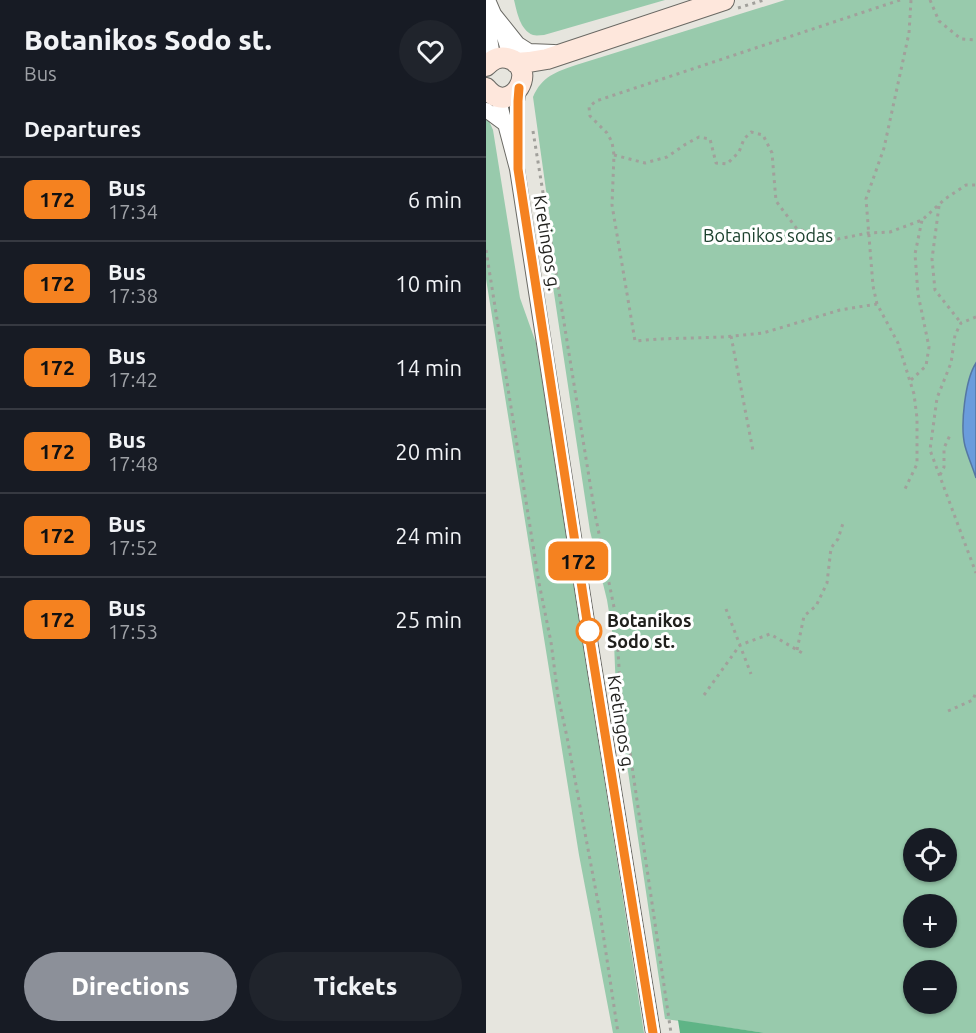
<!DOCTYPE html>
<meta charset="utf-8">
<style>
:root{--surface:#171b24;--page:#20242c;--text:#f1f3f6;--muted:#9ea1a6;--line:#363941;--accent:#8c9099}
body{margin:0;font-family:Ubuntu,sans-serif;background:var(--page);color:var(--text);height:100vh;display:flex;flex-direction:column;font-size:22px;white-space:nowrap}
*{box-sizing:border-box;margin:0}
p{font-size:20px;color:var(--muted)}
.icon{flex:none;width:33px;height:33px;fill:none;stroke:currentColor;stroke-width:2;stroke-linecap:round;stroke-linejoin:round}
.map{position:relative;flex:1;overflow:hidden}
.drawer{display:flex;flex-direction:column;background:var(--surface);width:486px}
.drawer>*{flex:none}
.badge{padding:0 12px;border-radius:9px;font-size:21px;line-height:39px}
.fabs{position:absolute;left:417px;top:828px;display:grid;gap:12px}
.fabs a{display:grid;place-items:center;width:54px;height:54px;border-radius:50%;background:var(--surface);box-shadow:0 2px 4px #0004;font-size:30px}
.map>.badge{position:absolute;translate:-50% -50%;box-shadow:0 0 0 3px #fff}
h2{padding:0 24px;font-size:22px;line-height:54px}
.round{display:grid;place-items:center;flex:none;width:63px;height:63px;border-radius:32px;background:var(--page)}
.headline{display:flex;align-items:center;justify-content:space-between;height:102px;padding:0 24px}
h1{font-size:28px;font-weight:800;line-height:45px}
.button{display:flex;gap:12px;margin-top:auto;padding:12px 24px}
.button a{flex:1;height:69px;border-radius:36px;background:var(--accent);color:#fff;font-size:24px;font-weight:800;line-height:69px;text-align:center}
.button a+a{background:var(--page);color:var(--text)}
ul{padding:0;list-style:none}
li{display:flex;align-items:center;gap:18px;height:84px;padding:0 24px;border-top:2px solid var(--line)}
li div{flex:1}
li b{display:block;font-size:22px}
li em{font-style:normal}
li .badge{min-width:66px;font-weight:700;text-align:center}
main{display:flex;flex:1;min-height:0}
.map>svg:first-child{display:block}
.green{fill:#98caac;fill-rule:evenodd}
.forest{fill:#5fb486}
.water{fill:#6a9cdc;stroke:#5477a3;stroke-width:1.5}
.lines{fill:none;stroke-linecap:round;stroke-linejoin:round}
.street-casing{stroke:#6a6964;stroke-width:16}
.secondary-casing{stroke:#6a6964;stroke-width:22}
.path{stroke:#a1a09b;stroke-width:3;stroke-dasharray:3 4.5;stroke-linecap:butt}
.street{stroke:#fff;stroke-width:14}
.secondary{stroke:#fee7dc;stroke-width:20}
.line-casing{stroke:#fff;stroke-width:14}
.line{stroke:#f58220;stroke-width:9}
.stop-dot{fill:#fff;stroke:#f58220;stroke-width:3}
.labels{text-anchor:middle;stroke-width:6;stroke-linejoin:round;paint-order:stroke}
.park-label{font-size:18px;fill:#1c412e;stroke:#fff}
.street-label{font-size:18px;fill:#20201d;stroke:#fff}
.stop-label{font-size:18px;font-weight:bold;fill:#20201d;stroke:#fff;text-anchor:start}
</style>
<main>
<section class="drawer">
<div class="headline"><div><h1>Botanikos Sodo st.</h1><p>Bus</p></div><a class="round"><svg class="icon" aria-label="heart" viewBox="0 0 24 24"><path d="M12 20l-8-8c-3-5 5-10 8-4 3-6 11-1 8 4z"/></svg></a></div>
<h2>Departures</h2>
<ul>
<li><span class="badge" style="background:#f58220;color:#111">172</span><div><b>Bus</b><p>17:34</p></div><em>6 min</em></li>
<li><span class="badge" style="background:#f58220;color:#111">172</span><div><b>Bus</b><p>17:38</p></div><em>10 min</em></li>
<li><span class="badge" style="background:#f58220;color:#111">172</span><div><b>Bus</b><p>17:42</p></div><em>14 min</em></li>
<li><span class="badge" style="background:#f58220;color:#111">172</span><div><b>Bus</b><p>17:48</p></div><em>20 min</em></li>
<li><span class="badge" style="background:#f58220;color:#111">172</span><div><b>Bus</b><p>17:52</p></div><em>24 min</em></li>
<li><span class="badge" style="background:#f58220;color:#111">172</span><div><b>Bus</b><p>17:53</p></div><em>25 min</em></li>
</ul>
<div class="button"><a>Directions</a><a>Tickets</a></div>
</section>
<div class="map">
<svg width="490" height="1033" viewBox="0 0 490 1033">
<rect width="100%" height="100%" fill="#e6e5de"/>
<path class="green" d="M 28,0 L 179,0 L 58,35 C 54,35 51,36 47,35 C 34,30 31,12 28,0 Z
M 299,0 L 490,0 L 490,363 C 479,381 474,426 479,446 C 482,457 487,468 490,478 L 490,1033 L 279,1033 L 179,1019 L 130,691 L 128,643 L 121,600 L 104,531 L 61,247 L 65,226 L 47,97 C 56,76 70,72 90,65 ZM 428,838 L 460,838 L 460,872 L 428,872 ZM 428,904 L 460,904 L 460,938 L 428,938 ZM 428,970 L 460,970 L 460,1004 L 428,1004 Z
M 0,119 L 3,121 L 7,130 L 34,298 L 50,343 L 158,1033 L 127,1033 L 93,855 L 0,279 Z"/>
<path class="forest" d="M 192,1020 L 279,1033 L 194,1033 Z"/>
<path class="water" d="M 490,363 L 490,478 C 487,468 482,457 479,446 C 474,426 479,380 490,363 Z"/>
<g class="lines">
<g class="street-casing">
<path id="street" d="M 2,0 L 18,37 L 25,59
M 0,11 L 6,51 L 5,61
M 8,14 L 32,44 L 43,51 L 68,52
M 12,97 L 31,169 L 103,634 L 167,1033
M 0,110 L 19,124
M 31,152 L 31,101 L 33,88"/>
</g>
<g class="secondary-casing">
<path id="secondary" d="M 30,63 L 43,62 L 61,59 L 238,0
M 0,66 C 6,60 12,56 21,58 C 55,66 25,119 0,88"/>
</g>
<path class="path" d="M 414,0 L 110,101 L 103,107 L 104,116 L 121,133 L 126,142 L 128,155 L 126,205 L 149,341 L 172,339 L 238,337 L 277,333 L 354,310 L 391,304 L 412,343 L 428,394 L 431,418 L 431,464 L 418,491
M 444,0 L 453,21 L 475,39 L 490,40
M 252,8 L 278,0
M 47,131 L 109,514 L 130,617 L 134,684 L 185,1033
M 128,155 L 159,163 L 181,157 L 200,144 L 213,137 L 224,139 L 230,163 L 241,164 L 253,152 L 258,139 L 265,132 L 277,135 L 286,153 L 290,201 L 311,229 L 352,239 L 382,233 L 404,232 L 436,220 L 459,199 L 480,185 L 490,185
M 453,206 L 446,259 L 449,290 L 475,323
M 0,250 L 53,583 L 65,642 L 72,696 L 81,737 L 114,913 L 132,1033
M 391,304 L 387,286 L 380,199 L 398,148 L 423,33 L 425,0
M 490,317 L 475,323 L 469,335 L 465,363 L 451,398 L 444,450 L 490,573
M 245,336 L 267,451
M 425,380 L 440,366 L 443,347 L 432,294 L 429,254 L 436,220
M 454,475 L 458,467 L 458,448 L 465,433
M 240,609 L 265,674
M 311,650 L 318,616 L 330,606 L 341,583 L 345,548 L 352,539 L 358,520
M 218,695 L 254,645 L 284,634 L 318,654
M 462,711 L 487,700 L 490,692"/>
<use href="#street" class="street"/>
<use href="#secondary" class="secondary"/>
</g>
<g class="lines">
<g class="line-casing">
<path id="line" d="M 33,88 L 32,101 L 32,169 L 103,634 L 167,1033"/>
</g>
<use href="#line" class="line"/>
</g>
<circle class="stop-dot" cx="103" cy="631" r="12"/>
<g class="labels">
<g class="park-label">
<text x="282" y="242">Botanikos sodas</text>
</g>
<g class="street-label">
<text transform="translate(61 243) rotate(81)" y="6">Kretingos g.</text>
<text transform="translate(135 723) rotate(81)" y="6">Kretingos g.</text>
</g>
<g class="stop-label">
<text x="121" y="627">Botanikos<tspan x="121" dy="21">Sodo st.</tspan></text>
</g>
</g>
</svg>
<div class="fabs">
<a><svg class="icon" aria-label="locate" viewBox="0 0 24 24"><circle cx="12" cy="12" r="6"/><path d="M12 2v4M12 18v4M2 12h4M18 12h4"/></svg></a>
<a>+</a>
<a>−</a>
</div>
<b class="badge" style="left:92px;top:561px;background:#f58220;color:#111">172</b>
</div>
</main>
